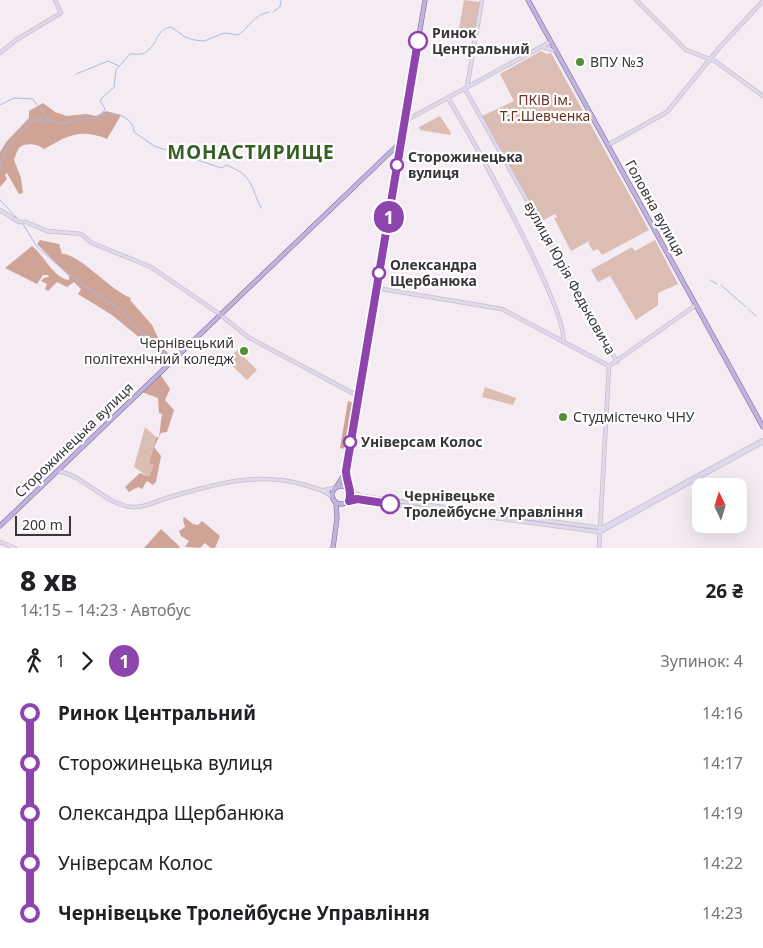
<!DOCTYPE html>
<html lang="uk">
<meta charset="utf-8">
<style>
:root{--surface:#fff;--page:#f6f6f6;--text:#202124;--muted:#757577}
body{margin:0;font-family:"Noto Sans",sans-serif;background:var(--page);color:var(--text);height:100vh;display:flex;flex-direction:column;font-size:19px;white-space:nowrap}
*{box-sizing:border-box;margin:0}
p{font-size:16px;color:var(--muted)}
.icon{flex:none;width:28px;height:28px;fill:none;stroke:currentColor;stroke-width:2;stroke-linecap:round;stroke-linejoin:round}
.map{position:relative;height:548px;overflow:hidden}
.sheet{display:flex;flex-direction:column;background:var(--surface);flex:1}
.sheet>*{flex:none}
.badge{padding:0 10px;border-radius:16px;font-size:18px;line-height:32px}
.needle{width:32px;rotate:356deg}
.tools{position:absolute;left:692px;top:478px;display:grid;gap:10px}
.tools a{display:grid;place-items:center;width:55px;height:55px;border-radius:10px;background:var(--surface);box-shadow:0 5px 20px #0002;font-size:25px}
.scale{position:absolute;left:15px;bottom:12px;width:56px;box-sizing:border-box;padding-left:5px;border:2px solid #393639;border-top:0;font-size:14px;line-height:18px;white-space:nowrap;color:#393639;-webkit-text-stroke:4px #fff;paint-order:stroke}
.map>.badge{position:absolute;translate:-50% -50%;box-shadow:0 0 0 2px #fff}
.legs{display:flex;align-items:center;gap:8px;height:55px;padding:0 20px;font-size:16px}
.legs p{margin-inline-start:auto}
.head{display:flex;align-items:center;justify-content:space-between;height:85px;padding:0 20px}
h1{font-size:28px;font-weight:800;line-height:38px}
ul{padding:0 20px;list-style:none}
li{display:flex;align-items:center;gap:18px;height:50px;font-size:19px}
li i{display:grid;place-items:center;width:8px;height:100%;margin:0 6px;background:currentColor}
li i::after{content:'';width:12px;height:12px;margin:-6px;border:4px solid;border-radius:50%;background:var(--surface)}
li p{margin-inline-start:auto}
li:first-child i{background:linear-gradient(#0000 50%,currentColor 0)}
li:last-child i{background:linear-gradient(currentColor 50%,#0000 0)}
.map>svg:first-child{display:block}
.green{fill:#dbbdb4}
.forest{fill:#cfa396}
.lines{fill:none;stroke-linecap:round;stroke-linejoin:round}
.stream{stroke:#aabce1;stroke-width:1}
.secondary-casing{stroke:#c6bec5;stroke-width:4.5}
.primary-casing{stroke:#756696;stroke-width:5}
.secondary{stroke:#e0d9ee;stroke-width:3}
.primary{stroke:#c0b3de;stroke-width:4}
.line-1-casing{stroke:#fff;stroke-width:11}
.line-1{stroke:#8e44ad;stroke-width:8}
.stop-1-dot{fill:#fff;stroke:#8e44ad;stroke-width:2.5}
.poi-dot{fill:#509031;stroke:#fff;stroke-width:2}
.labels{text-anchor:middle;stroke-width:4.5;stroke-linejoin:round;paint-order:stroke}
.stop-label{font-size:14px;font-weight:bold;fill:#393639;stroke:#fff;text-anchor:start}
.poi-label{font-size:14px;fill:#393639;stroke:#fff;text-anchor:start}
.park-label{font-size:14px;fill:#6a3121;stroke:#fff}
.street-label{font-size:14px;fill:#393639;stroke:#fff}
.district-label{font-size:19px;font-weight:bold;letter-spacing:1px;fill:#376024;stroke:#fff}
</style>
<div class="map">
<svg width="763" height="548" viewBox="0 0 763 548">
<rect width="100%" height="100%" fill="#f4ebf3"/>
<path class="green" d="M 464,0 L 480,2 L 475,31 L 459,29 Z
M 541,51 L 547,54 L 551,53 L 649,230 L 602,255 L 598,249 L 593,251 L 588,243 L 591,240 L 571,251 L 554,218 L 557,217 L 555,214 L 540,222 L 482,116 L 514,101 L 500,74 Z
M 440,116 L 451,133 L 450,135 L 420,130 L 419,127 Z
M 655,240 L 678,284 L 658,293 L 658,305 L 636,320 L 610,276 L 598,282 L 591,270 L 632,247 L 635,251 Z
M 237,350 L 257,370 L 247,380 L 227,361 Z
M 485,387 L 516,398 L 513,405 L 482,397 Z
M 145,427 L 156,437 L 149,462 L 154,465 L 152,474 L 147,476 L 134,467 Z"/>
<path class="forest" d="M 43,103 L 55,112 L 67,116 L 86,114 L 96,116 L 106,111 L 121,115 L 107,139 C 79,128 68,136 44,149 C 38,144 25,142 19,148 C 17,151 15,157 14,160 L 21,178 L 23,193 L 19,194 L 7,173 L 5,175 L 7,179 L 0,187 L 0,152 L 7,141 L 29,118 L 29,111 Z
M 40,240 L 59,244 L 62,254 C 79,253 112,292 131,298 L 130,300 L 152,325 L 160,342 L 162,344 L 168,343 L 163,348 L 172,358 L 168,361 L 112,315 L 78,294 L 81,289 L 74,282 L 67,287 L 57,282 L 48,291 L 45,289 L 47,284 L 41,281 L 44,278 L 49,277 L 48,275 L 43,275 L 37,284 L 5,268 L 32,246 C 45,256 52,277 69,280 L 69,276 L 37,244 Z
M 160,374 L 170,389 L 165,400 L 174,410 L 167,432 L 161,433 L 154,447 L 161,456 L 156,482 L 153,485 L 147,481 L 142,489 L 138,487 L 129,492 L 125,487 L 140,473 L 147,476 L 150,475 L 154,465 L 149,463 L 156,437 L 159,437 L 162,414 L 159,413 L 158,398 L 142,392 Z
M 348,401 L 354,403 L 346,449 L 340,448 Z
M 184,517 L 193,524 L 198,525 L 202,521 L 220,536 L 215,548 L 211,548 L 205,543 L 200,548 L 185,547 L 189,541 L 181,536 L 179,531 L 185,527 L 183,520 Z
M 161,529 L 180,547 L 179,548 L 144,548 Z"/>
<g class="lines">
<path class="stream" d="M 273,12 L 280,7 L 281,0
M 76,74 L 108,61 L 119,66
M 0,105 L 14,98 L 33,99 L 37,105
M 39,107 L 49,120
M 102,115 C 116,111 133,117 134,132 L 154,146 L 222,168 L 226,165 C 253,175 250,185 261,208
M 0,165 L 6,148 L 33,120 L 49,120 L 64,124 L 78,119 L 98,118 L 105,109 L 100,100 L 114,87 L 116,70 L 130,54 C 135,54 142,55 146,52 C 159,44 155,29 171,27 L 185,37 L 194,40 L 204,41 L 224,33 L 238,35 C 250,27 253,15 269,12
M 0,200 L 17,218
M 23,224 L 37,247 L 73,278 L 122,311 L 136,328 L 170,358
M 710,280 L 717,284
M 721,285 L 746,307
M 748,309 L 756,316"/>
<g class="secondary-casing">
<path id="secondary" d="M 636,0 L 686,50 L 715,61 L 763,96
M 543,47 L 555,51
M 0,53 L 16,40 L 61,13 L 55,0
M 467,87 L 482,0
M 465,89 L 617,362
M 448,98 C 469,133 570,313 563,342
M 405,121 L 550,42
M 608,145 L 667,112 L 719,48 L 763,1
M 0,210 L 19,222 L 26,222 L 47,231 L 81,234 L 92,243 L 151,267 L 218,313 L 248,337 L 358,396
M 376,288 L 502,309 L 609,366
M 609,366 L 696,305
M 58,471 C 85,476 105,505 133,507 C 145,508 158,500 170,497 C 216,484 258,471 305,485 C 315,488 325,490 332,497
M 324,490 L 335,488
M 350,490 L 361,496 L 602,528 L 763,440
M 349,501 L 361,500 L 600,532 L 763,442
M 0,542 L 15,548
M 599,548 L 609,366"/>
</g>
<g class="primary-casing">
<path id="primary" d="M 528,0 L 763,427
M332 495a9 9 0 1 1 18 0a9 9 0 1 1-18 0Z
M 337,486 L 345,473
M 349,489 L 346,471 L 349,451 L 425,0
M 0,526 L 402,141
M 333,548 L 337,518 L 336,503"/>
</g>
<use href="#secondary" class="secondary"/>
<use href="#primary" class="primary"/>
</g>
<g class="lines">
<g class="line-1-casing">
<path id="line-1" d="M 390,504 L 357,499 L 349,501 C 353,492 346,481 346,471 L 418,41"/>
</g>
<use href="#line-1" class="line-1"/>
</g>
<g class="stop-1-dot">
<circle cx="418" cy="41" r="9"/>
<circle cx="397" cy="165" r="6"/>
<circle cx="379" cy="273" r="6"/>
<circle cx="350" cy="442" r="6"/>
<circle cx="390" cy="504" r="9"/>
</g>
<g class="poi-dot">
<circle cx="580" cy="62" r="5"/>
<circle cx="244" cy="351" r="5"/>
<circle cx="563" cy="417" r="5"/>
</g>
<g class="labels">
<g class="stop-label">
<text x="432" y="38">Ринок<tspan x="432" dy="16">Центральний</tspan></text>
<text x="408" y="162">Сторожинецька<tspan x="408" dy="16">вулиця</tspan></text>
<text x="390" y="270">Олександра<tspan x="390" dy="16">Щербанюка</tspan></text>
<text x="361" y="447">Універсам Колос</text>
<text x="404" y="501">Чернівецьке<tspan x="404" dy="16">Тролейбусне Управління</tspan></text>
</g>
<g class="poi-label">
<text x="590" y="67">ВПУ №3</text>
<text x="234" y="348" text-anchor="end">Чернівецький<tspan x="234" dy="16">політехнічний коледж</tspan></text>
<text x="573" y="422">Студмістечко ЧНУ</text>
</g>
<g class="park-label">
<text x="545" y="105">ПКіВ ім.<tspan x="545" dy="16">Т.Г.Шевченка</tspan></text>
</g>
<g class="street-label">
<text transform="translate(655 208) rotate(61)" y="5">Головна вулиця</text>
<text transform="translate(570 278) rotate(61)" y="5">вулиця Юрія Федьковича</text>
<text transform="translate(74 440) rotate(-44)" y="5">Сторожинецька вулиця</text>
</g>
<g class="district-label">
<text x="251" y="159">МОНАСТИРИЩЕ</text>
</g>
</g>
</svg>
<div class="tools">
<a><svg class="needle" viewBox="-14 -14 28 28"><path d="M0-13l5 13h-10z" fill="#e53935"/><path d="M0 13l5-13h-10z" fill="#757577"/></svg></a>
</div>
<div class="scale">200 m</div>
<b class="badge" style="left:389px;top:217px;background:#8e44ad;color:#fff">1</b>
</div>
<section class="sheet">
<div class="head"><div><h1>8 хв</h1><p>14:15 – 14:23 · Автобус</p></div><b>26 ₴</b></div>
<div class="legs"><svg class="icon" aria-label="walk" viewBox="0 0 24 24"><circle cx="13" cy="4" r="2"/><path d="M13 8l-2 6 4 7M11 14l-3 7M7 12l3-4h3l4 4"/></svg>1<svg class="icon" aria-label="forward" viewBox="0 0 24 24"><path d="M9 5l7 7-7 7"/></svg><b class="badge" style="background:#8e44ad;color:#fff">1</b><p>Зупинок: 4</p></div>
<ul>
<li><i style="color:#8e44ad"></i><b>Ринок Центральний</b><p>14:16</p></li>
<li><i style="color:#8e44ad"></i><span>Сторожинецька вулиця</span><p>14:17</p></li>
<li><i style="color:#8e44ad"></i><span>Олександра Щербанюка</span><p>14:19</p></li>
<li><i style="color:#8e44ad"></i><span>Універсам Колос</span><p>14:22</p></li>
<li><i style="color:#8e44ad"></i><b>Чернівецьке Тролейбусне Управління</b><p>14:23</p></li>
</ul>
</section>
